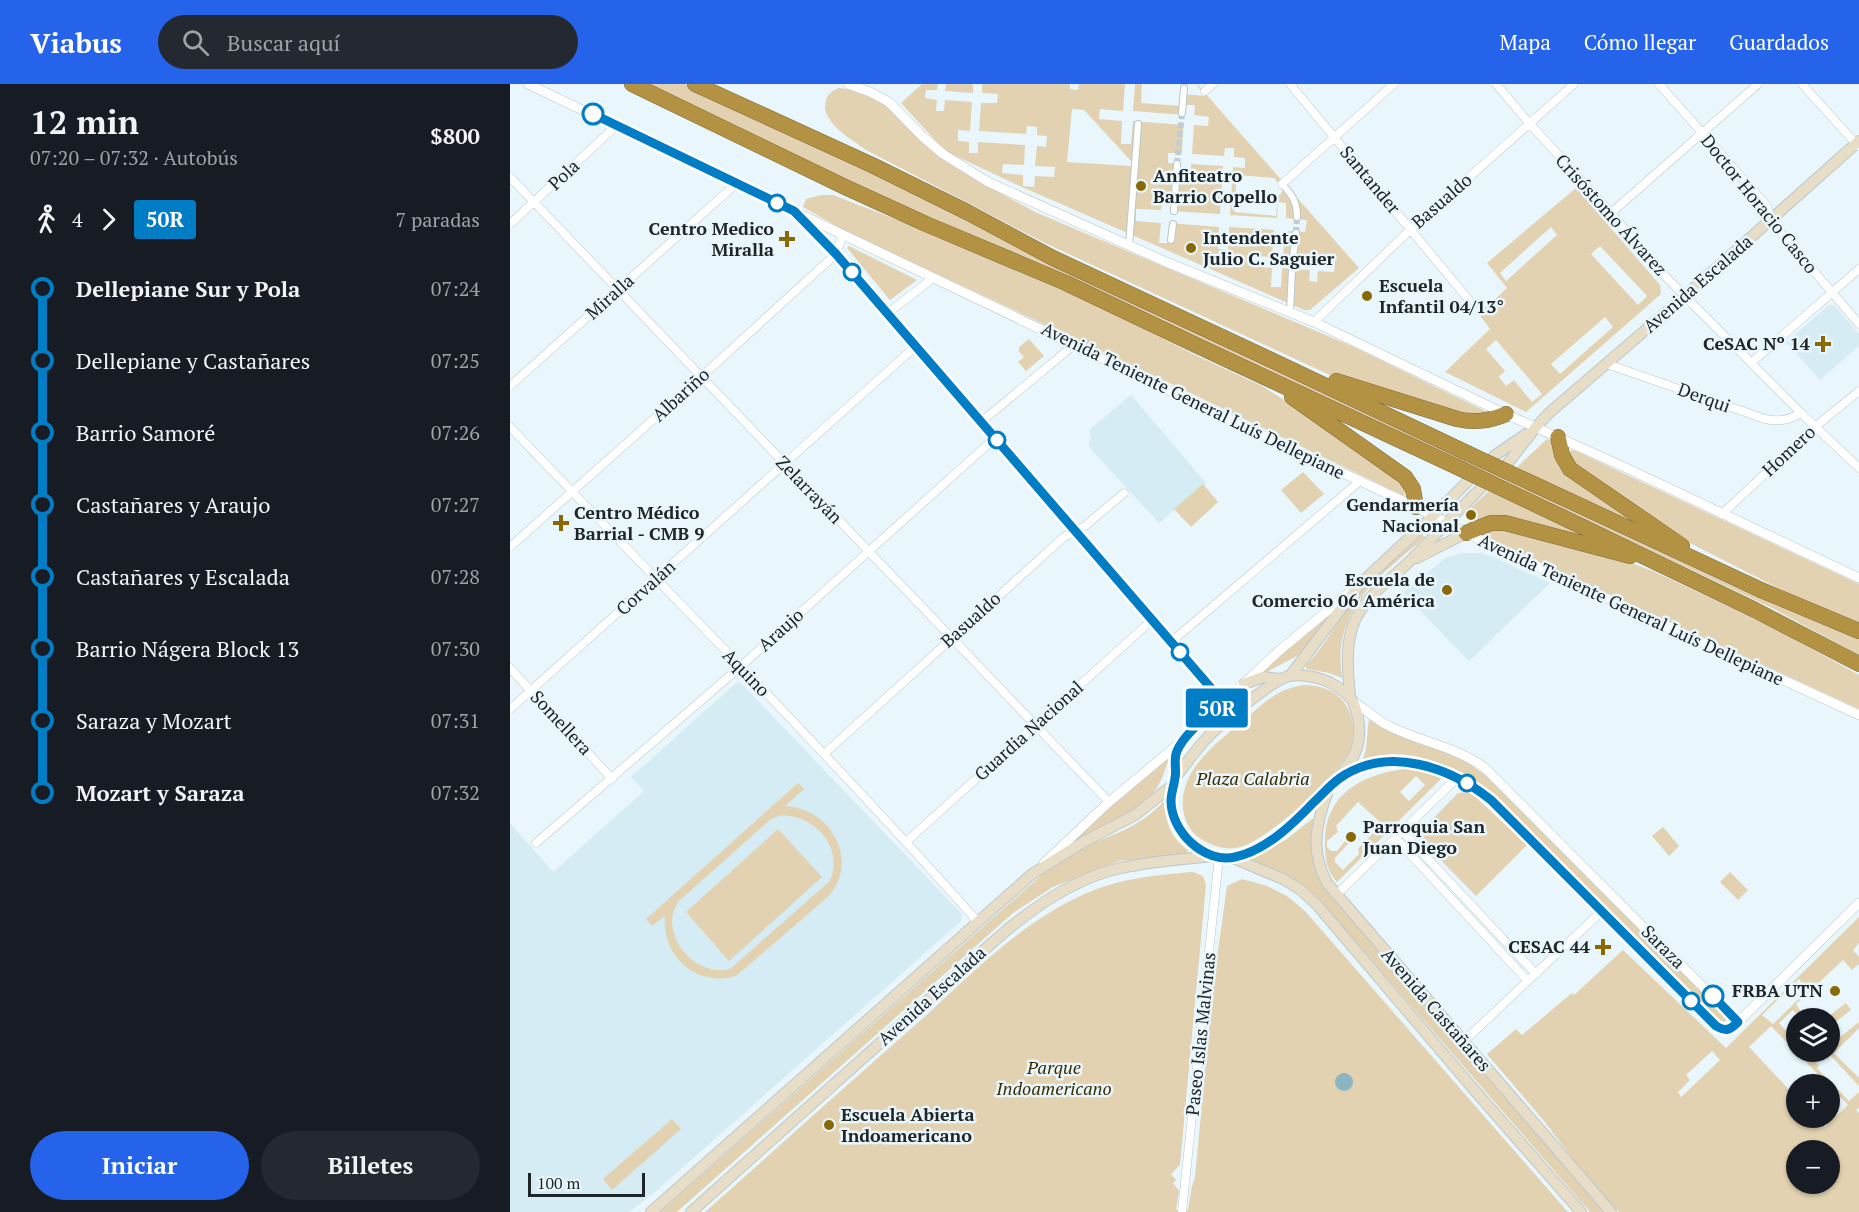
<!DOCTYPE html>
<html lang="es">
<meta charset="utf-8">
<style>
:root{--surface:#171b24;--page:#242831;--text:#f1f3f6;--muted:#9ea1a6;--accent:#2563eb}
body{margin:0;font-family:"PT Serif",serif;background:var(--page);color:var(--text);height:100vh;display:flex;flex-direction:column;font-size:22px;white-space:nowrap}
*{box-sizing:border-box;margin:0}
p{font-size:20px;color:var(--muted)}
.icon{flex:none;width:33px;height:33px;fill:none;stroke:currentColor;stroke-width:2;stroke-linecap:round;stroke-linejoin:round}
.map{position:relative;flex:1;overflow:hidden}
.panel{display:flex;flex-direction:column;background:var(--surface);width:510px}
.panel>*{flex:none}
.badge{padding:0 12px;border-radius:4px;font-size:21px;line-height:39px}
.buttons{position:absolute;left:1276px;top:924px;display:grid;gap:12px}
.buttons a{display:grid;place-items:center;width:54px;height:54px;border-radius:50%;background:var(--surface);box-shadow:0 2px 4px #0004;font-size:30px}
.scale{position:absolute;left:18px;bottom:15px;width:117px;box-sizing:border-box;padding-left:6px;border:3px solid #202527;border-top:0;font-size:16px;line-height:21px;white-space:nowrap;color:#202527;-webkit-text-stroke:4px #e9f7fc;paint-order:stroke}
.map>.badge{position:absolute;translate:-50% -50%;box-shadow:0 0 0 3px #fff}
.legs{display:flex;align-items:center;gap:9px;height:66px;padding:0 30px;font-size:20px}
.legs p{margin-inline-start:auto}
.overview{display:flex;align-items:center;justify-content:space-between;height:102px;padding:0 30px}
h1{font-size:33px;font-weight:600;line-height:45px}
.button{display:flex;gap:12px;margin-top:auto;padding:12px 30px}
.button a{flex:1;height:69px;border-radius:36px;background:var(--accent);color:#fff;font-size:24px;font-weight:600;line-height:69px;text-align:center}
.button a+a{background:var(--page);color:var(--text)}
ul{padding:0 30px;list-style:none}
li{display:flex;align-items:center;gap:21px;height:72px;font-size:22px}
li i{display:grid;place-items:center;width:9px;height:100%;margin:0 8px;background:currentColor}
li i::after{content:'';width:15px;height:15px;margin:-8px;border:4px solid;border-radius:50%;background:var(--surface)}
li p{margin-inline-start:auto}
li:first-child i{background:linear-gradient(#0000 50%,currentColor 0)}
li:last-child i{background:linear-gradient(currentColor 50%,#0000 0)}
header{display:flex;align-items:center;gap:36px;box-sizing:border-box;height:84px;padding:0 30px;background:var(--accent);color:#fff}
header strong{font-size:28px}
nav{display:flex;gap:33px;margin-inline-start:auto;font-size:21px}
.search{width:420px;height:54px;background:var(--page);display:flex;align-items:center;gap:15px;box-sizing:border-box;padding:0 21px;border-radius:33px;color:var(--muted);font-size:22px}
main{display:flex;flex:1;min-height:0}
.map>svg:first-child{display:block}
.built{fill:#d5ecf4}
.green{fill:#e2d2b1;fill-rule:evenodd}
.water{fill:#8cb5c2}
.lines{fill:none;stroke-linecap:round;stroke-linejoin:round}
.pedestrian-tunnel{stroke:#c1cdd1;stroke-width:6;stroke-dasharray:6 3;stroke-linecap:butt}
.pedestrian-casing{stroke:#bac8cd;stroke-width:8}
.minor-casing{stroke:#bac8cd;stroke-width:9}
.tertiary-casing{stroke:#bac8cd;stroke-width:10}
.secondary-casing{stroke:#bac8cd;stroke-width:12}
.motorway-casing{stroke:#806c3a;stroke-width:16}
.pedestrian{stroke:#fff;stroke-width:6}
.minor{stroke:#fff;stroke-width:8}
.tertiary{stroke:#fff;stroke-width:9}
.secondary{stroke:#e8dec7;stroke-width:10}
.motorway{stroke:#b49244;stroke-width:15}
.motorway-bridge-casing{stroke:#806c3a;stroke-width:16;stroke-linecap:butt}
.motorway-bridge{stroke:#b49244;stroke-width:15}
.line-1-casing{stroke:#fff;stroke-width:14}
.line-1{stroke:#007dc5;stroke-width:9}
.stop-1-dot{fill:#fff;stroke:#007dc5;stroke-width:3}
.poi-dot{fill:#896806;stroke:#e9f7fc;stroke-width:2}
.labels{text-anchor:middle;stroke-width:5;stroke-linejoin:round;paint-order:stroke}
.street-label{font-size:18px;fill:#202527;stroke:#e9f7fc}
.poi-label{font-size:18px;font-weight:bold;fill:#202527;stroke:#e9f7fc;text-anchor:start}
.park-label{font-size:18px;font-style:italic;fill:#3b2b00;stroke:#e9f7fc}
</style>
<header>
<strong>Viabus</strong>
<div class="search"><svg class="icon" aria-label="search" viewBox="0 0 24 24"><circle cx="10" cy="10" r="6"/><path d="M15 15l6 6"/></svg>Buscar aquí</div>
<nav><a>Mapa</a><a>Cómo llegar</a><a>Guardados</a></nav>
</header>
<main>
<section class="panel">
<div class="overview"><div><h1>12 min</h1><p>07:20 – 07:32 · Autobús</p></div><b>$800</b></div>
<div class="legs"><svg class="icon" aria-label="walk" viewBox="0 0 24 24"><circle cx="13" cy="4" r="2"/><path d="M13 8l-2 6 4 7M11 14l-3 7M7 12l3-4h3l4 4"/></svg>4<svg class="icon" aria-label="forward" viewBox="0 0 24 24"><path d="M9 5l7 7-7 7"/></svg><b class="badge" style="background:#007dc5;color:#fff">50R</b><p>7 paradas</p></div>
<ul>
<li><i style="color:#007dc5"></i><b>Dellepiane Sur y Pola</b><p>07:24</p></li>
<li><i style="color:#007dc5"></i><span>Dellepiane y Castañares</span><p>07:25</p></li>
<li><i style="color:#007dc5"></i><span>Barrio Samoré</span><p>07:26</p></li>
<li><i style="color:#007dc5"></i><span>Castañares y Araujo</span><p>07:27</p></li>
<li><i style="color:#007dc5"></i><span>Castañares y Escalada</span><p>07:28</p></li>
<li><i style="color:#007dc5"></i><span>Barrio Nágera Block 13</span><p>07:30</p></li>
<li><i style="color:#007dc5"></i><span>Saraza y Mozart</span><p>07:31</p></li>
<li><i style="color:#007dc5"></i><b>Mozart y Saraza</b><p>07:32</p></li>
</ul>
<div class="button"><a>Iniciar</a><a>Billetes</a></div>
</section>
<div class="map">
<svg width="1349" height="1128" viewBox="0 0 1349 1128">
<rect width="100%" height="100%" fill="#e9f7fc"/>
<path class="built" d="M 1319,221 L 1325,222 L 1349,250 L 1349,262 L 1310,296 L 1276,258 Z
M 621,311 L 696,399 L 649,439 L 578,362 L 581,354 L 579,346 Z
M 953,469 L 970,469 L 981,472 L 1040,499 L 959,577 L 893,509 L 935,474 Z
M 226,599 L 231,599 L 452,830 L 451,837 L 144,1109 L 119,1128 L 0,1128 L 0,739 L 43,788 L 134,707 L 121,693 Z"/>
<path class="green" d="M 136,0 L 175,0 L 331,73 L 403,108 L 519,169 L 847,325 L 1221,501 L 1349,555 L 1349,571 L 1264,525 L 1188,489 L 545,186 L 380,117 Z
M 412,0 L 428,0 L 427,6 L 416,6 L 415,14 L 427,16 L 426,27 L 434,27 L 435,16 L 462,18 L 460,47 L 448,46 L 448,57 L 459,58 L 459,69 L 468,69 L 468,58 L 515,61 L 514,81 L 493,80 L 492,89 L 513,91 L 513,102 L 524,103 L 525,92 L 544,93 L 545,83 L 525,82 L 527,62 L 536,63 L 537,52 L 527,51 L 527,43 L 517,42 L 516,50 L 469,47 L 471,19 L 487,19 L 488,10 L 472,9 L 472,0 L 560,0 L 560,5 L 568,6 L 569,0 L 615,0 L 613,27 L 590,25 L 589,35 L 612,37 L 611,60 L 621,60 L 623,37 L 673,41 L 672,69 L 658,69 L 658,79 L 671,80 L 671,89 L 681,90 L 681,80 L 713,82 L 710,130 L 660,127 L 660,117 L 652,116 L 651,126 L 626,125 L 626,137 L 651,139 L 649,159 L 658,159 L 659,139 L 709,143 L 708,165 L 718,166 L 719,143 L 764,146 L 762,173 L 743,172 L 742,182 L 762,184 L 761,203 L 771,203 L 772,184 L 800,186 L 799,197 L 807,198 L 808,187 L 824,188 L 825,177 L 773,174 L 775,147 L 795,148 L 797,136 L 776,134 L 776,119 L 768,118 L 767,134 L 720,131 L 723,83 L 735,84 L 735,74 L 724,73 L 724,64 L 715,64 L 714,72 L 682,70 L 684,41 L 698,42 L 699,33 L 684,31 L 685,21 L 675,21 L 674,31 L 623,27 L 625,0 L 632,0 L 631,19 L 671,22 L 672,10 L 695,12 L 686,0 L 682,0 L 687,0 L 849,184 L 800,226 L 794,226 L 512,103 L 435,67 L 391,19 ZM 562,25 L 574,26 L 621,77 L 621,82 L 557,78 ZM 727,91 L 764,94 L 774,106 L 768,112 L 766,132 L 724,128 Z
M 436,0 L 463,0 L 463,9 L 435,7 Z
M 329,4 C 377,7 413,58 450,84 C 474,101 500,114 525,128 L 844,263 L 975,327 L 977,330 L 970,336 L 824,293 L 535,159 L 356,66 C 342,56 309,37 316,17 C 317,10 323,6 329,4 Z
M 1066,104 L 1150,201 L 1151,210 L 1016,328 L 935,288 L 980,245 L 969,230 L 997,204 L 977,179 ZM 1041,143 L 1047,151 L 996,197 L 990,189 ZM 1090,162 L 1137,212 L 1128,221 L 1081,170 ZM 1095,233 L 1103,243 L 1050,290 L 1041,280 ZM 986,256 L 1032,310 L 1022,318 L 1004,296 L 996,302 L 989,293 L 995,287 L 976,265 Z
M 311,111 L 323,111 L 527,190 L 683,270 L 752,302 L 823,347 L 897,402 L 894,412 L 670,304 L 337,148 L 293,123 L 296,115 Z
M 339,162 L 407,196 L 380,216 L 337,164 Z
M 519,255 L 534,272 L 516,287 L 508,278 L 514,273 L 509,268 L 509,263 Z
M 1037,355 L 1044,358 L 1050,376 L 1138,445 L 1041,401 L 1007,383 Z
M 1061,366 L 1066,367 L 1349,500 L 1349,538 L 1280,510 L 1176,457 L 1062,382 L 1057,369 Z
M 793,388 L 814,410 L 791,429 L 771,406 Z
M 693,400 L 708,418 L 681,443 L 664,425 Z
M 979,407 L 1018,423 L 1085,455 L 960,440 L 956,433 L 959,425 Z
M 982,443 L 1106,473 L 1145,488 L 1258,541 L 1349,591 L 1349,625 L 981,456 L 976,452 L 975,448 Z
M 913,450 L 914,454 C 868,494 822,524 832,594 L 819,589 L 796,585 L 796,581 C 816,561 828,535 846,514 C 865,490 891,471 913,450 Z
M 827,522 L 794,566 L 785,573 L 749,592 L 746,592 Z
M 793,601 C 811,601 830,607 838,625 C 844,637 845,651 840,665 C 832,690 756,757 730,763 C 716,767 703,762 691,755 C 680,748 675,738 673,725 C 669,685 708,658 735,635 C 745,627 756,616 767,610 C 775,605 784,603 793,601 Z
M 860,634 L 884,650 L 917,660 L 953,675 L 982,696 L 1216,931 L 1216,937 L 1210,939 L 1206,938 L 1005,733 C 970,699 925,665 873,671 C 867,672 861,675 855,676 L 853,674 C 859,661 856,642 860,634 Z
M 656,674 L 658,677 C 655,686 652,696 647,704 C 629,731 587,746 559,760 Z
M 895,685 L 921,689 L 933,693 L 827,798 C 817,787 816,779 815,764 C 812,712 849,691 895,685 ZM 906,692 L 915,701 L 899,717 L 890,708 ZM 848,718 L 872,740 L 848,765 L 849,770 L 833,786 L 825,778 L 825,774 L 839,759 L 836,756 L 827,767 L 821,767 L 817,763 L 817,757 L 828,748 L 826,742 Z
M 288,699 L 294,705 L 275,722 C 320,724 350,775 319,812 L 226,892 C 186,904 151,871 155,832 L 142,842 L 136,835 ZM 271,731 C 305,732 334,762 320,797 L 220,885 C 185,895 146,848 169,817 L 261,735 Z
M 960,708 L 1017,761 L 966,812 L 910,755 L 911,747 L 948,709 Z
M 654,717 C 655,736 661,755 678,766 L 677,770 L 610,777 L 543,803 L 503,829 L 167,1128 L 150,1128 L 536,787 C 546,780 556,772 568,766 C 601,750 627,746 654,717 Z
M 802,735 L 804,735 L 805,738 L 804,778 L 1096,1128 L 1080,1128 L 819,827 L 801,809 L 786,797 L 756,782 L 738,777 L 777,755 Z
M 1153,743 L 1169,762 L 1159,772 L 1142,752 Z
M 268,745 L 312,793 L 219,877 L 176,828 Z
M 683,788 L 693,792 L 696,801 L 670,1081 L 661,1090 L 666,1096 L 663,1099 L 669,1107 L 666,1126 L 678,1126 L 682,1102 L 685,1093 L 703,903 L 717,802 L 732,795 L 757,802 L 777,812 L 795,827 L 1058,1128 L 195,1128 C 267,1064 339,999 412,935 C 460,891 509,841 568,813 C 605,795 643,791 683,788 Z
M 1220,788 L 1238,806 L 1228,816 L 1210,798 Z
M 1349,833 L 1349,859 L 1343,866 L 1349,873 L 1349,880 L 1342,886 L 1333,876 L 1286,920 L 1295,934 L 1290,934 L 1283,926 L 1269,939 L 1278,949 L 1282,946 L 1287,952 L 1287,968 L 1292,968 L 1301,977 L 1303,975 L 1309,982 L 1307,984 L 1339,1017 L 1349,1008 L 1349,1024 L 1346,1026 L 1349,1029 L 1349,1128 L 1109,1128 L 1080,1098 L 1034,1037 L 977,970 L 1006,945 L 1012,951 L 1062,909 L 1064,911 L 1113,866 L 1216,964 ZM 1289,895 L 1298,906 L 1263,940 L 1252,931 ZM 1261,942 L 1338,1021 L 1315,1043 L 1306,1034 L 1287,1034 L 1287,1014 L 1239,963 ZM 1202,967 L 1210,976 L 1171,1013 L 1168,1008 L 1180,996 L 1176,991 ZM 1287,1066 L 1320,1066 L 1320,1100 L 1287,1100 Z
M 1336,919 L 1341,926 L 1324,939 L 1322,937 L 1320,938 L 1320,934 L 1316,934 Z
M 1349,938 L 1349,944 L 1324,969 L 1349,994 L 1349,1002 L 1318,969 L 1315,971 L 1312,969 L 1320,968 L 1320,961 Z
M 162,1035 L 171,1045 L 102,1106 L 93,1095 Z"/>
<path class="water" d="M825 998a9 9 0 1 1 18 0a9 9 0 1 1-18 0Z"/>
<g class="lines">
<path class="pedestrian-tunnel" d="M 667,80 L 672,29
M 786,149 L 787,133"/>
<g class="pedestrian-casing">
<path id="pedestrian" d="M 672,29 L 674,4
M 772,100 C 782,111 787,117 787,133
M 664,127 L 667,80
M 661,156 L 663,140
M 619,162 L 628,40
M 783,173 L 786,149
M 780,227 L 782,186"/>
</g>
<g class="minor-casing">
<path id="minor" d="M 780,0 L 963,221
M 986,0 L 1020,40 L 1101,129 L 1157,194 L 1291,329 L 1349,384
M 1149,0 L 1256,121 L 1266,143 L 1349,240
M 1292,0 L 1348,62
M 695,7 L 703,0
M 0,93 L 599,718
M 772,100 L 884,0
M 1101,129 L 1248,0
M 0,140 L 107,41
M 378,229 L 423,194
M 804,238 L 901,145 L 1064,0
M 1242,278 L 1349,185
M 1097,280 L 1255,335 C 1269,338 1279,336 1291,329
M 0,302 L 227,99
M 471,338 L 564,261
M 0,343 C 157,507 317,668 468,838
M 1212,430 L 1306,342 L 1349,307
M 0,463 L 191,293 L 326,170 L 333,151
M 661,558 L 850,397
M 0,584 L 102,695
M 0,625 L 406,262
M 314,670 L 554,453 L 575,442 L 614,409
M 893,748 L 1026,890
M 886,755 L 1018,897
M 396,758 L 642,536
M 26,759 L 230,583 L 485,354
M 826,811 L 947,694
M 953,958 L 1092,827
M 672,1128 L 709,772"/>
</g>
<g class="tertiary-casing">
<path id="tertiary" d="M 18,0 L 777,363 L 906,423 L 956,449 L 1349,631
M 338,0 L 360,8 L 379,18 L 412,52 L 433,70 L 478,98 L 656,178 L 804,238 L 989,327 L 1112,382 L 1349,494
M 292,135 L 326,170 L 713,618
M 843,618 C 856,625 866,636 879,642 C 910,658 945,662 975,684 L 1228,938
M 829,694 C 839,689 849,683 859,680 C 905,669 952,691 986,721 L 1206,941 L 1215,946 L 1224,942 L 1349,819
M 534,779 L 599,718 L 672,657 L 769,567 L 840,508"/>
</g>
<g class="secondary-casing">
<path id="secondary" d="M 984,372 L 1016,350
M 998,379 L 1026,343 L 1039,329 L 1175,212 L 1349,57
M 907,474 L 956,449
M 780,592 L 849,501 L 923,432 L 958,397
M 734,600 L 753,593 L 770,595
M 840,613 C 838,589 835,564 843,541 C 854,512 881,496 901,476 C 925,452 947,427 971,404
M 665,694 C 675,681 685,667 696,655 C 709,641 762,596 779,592 C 790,590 808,593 819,598 C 827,602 839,610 843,618 C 850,634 852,654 844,671 C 837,686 825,697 813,709 C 788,734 762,763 727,773 C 717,776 704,772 696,768 C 677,758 659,738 661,714 C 662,707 665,699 665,692 C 666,675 664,673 672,657
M 818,707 C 806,739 800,767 817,799 L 1101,1128
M 723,774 L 773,795 L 791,806 L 808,822 L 966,1008 L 1071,1128
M 141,1128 L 522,790 L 575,757 L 625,731 L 664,700
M 181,1128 L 483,858 C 519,826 563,794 611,784 C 642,777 673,775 704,772"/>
</g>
<g class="motorway-casing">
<path id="motorway" d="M 122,0 L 335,103 L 416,140 L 556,199 L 688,262 L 945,382
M 185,0 L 362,81 L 457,128 L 543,174 L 757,274 L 957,369
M 826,297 L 947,335 C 965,339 979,337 996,330
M 782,313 L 895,393 L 903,405 L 906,423
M 1048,353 L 1052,371 L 1060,385 L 1172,462
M 1060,417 L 1251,506 L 1349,547
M 1054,434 L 1245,526 L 1349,580
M 956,449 L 981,439 L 995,439 L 1120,472"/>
</g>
<use href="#pedestrian" class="pedestrian"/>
<use href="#minor" class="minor"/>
<use href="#tertiary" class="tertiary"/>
<use href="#secondary" class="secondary"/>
<use href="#motorway" class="motorway"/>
<g class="motorway-bridge-casing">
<path id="motorway-bridge" d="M 957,369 L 1060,417
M 945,382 L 1054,434"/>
</g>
<use href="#motorway-bridge" class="motorway-bridge"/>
</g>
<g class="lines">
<g class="line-1-casing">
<path id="line-1" d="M 83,30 L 284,127 L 326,170 L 713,618 C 698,633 675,648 667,667 C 663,676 667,685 665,694 C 664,702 661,709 661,717 C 661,747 694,780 725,773 C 755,767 783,740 803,719 C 812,711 820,701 830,694 C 878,661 940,683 981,716 L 1206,942 C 1216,948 1220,946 1228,938 L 1203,912"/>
</g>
<use href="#line-1" class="line-1"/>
</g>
<g class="stop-1-dot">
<circle cx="83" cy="30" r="10"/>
<circle cx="267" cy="119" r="8"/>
<circle cx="342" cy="188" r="8"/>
<circle cx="487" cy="356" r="8"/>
<circle cx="670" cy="568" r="8"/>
<circle cx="957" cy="699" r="8"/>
<circle cx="1203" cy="912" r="10"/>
<circle cx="1181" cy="917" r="8"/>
</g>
<g class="poi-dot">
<circle cx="631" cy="102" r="6"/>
<path d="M274 146h6v6h6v6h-6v6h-6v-6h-6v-6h6z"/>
<circle cx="681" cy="164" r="6"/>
<circle cx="857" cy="212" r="6"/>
<path d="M1310 251h6v6h6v6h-6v6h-6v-6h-6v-6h6z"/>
<circle cx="961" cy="431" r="6"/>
<path d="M48 430h6v6h6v6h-6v6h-6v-6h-6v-6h6z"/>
<circle cx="937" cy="506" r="6"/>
<circle cx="841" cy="753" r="6"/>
<path d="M1090 854h6v6h6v6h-6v6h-6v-6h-6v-6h6z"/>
<circle cx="1325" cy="907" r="6"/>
<circle cx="319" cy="1041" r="6"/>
</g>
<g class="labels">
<g class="street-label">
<text transform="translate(54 91) rotate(-43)" y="6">Pola</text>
<text transform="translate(860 96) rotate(50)" y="6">Santander</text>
<text transform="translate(932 117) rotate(-41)" y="6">Basualdo</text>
<text transform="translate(1249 120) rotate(51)" y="6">Doctor Horacio Casco</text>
<text transform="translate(1101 131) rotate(48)" y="6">Crisóstomo Álvarez</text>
<text transform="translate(1188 200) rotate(-41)" y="6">Avenida Escalada</text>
<text transform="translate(100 213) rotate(-42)" y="6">Miralla</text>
<text transform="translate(171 311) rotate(-42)" y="6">Albariño</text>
<text transform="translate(1194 314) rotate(20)" y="6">Derqui</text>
<text transform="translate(683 317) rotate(26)" y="6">Avenida Teniente General Luís Dellepiane</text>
<text transform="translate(1279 367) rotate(-43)" y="6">Homero</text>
<text transform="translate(299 406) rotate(46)" y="6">Zelarrayán</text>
<text transform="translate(136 504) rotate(-42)" y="6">Corvalán</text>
<text transform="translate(1121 526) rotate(25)" y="6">Avenida Teniente General Luís Dellepiane</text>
<text transform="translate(461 536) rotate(-42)" y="6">Basualdo</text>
<text transform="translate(271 546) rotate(-42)" y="6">Araujo</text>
<text transform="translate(236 589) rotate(46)" y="6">Aquino</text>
<text transform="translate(51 639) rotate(47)" y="6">Somellera</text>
<text transform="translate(519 647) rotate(-42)" y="6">Guardia Nacional</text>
<text transform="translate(1153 863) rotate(45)" y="6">Saraza</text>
<text transform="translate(422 912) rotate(-42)" y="6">Avenida Escalada</text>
<text transform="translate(926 926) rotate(49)" y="6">Avenida Castañares</text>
<text transform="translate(691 950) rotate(-84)" y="6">Paseo Islas Malvinas</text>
</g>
<g class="poi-label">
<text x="643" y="98">Anfiteatro<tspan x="643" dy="21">Barrio Copello</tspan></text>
<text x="264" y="151" text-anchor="end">Centro Medico<tspan x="264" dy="21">Miralla</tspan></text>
<text x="693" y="160">Intendente<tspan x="693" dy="21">Julio C. Saguier</tspan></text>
<text x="869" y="208">Escuela<tspan x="869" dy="21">Infantil 04/13°</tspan></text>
<text x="1300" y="266" text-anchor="end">CeSAC Nº 14</text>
<text x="949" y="427" text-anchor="end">Gendarmería<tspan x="949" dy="21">Nacional</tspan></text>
<text x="64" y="435">Centro Médico<tspan x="64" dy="21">Barrial - CMB 9</tspan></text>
<text x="925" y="502" text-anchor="end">Escuela de<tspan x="925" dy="21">Comercio 06 América</tspan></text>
<text x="853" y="749">Parroquia San<tspan x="853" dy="21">Juan Diego</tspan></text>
<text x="1080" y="869" text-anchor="end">CESAC 44</text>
<text x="1313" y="913" text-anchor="end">FRBA UTN</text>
<text x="331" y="1037">Escuela Abierta<tspan x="331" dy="21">Indoamericano</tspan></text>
</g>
<g class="park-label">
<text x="743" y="701">Plaza Calabria</text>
<text x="544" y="990">Parque<tspan x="544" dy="21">Indoamericano</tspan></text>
</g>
</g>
</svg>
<div class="buttons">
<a><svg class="icon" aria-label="layers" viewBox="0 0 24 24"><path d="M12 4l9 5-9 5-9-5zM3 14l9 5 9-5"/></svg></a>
<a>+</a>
<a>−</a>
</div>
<div class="scale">100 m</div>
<b class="badge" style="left:707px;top:624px;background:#007dc5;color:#fff">50R</b>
</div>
</main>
